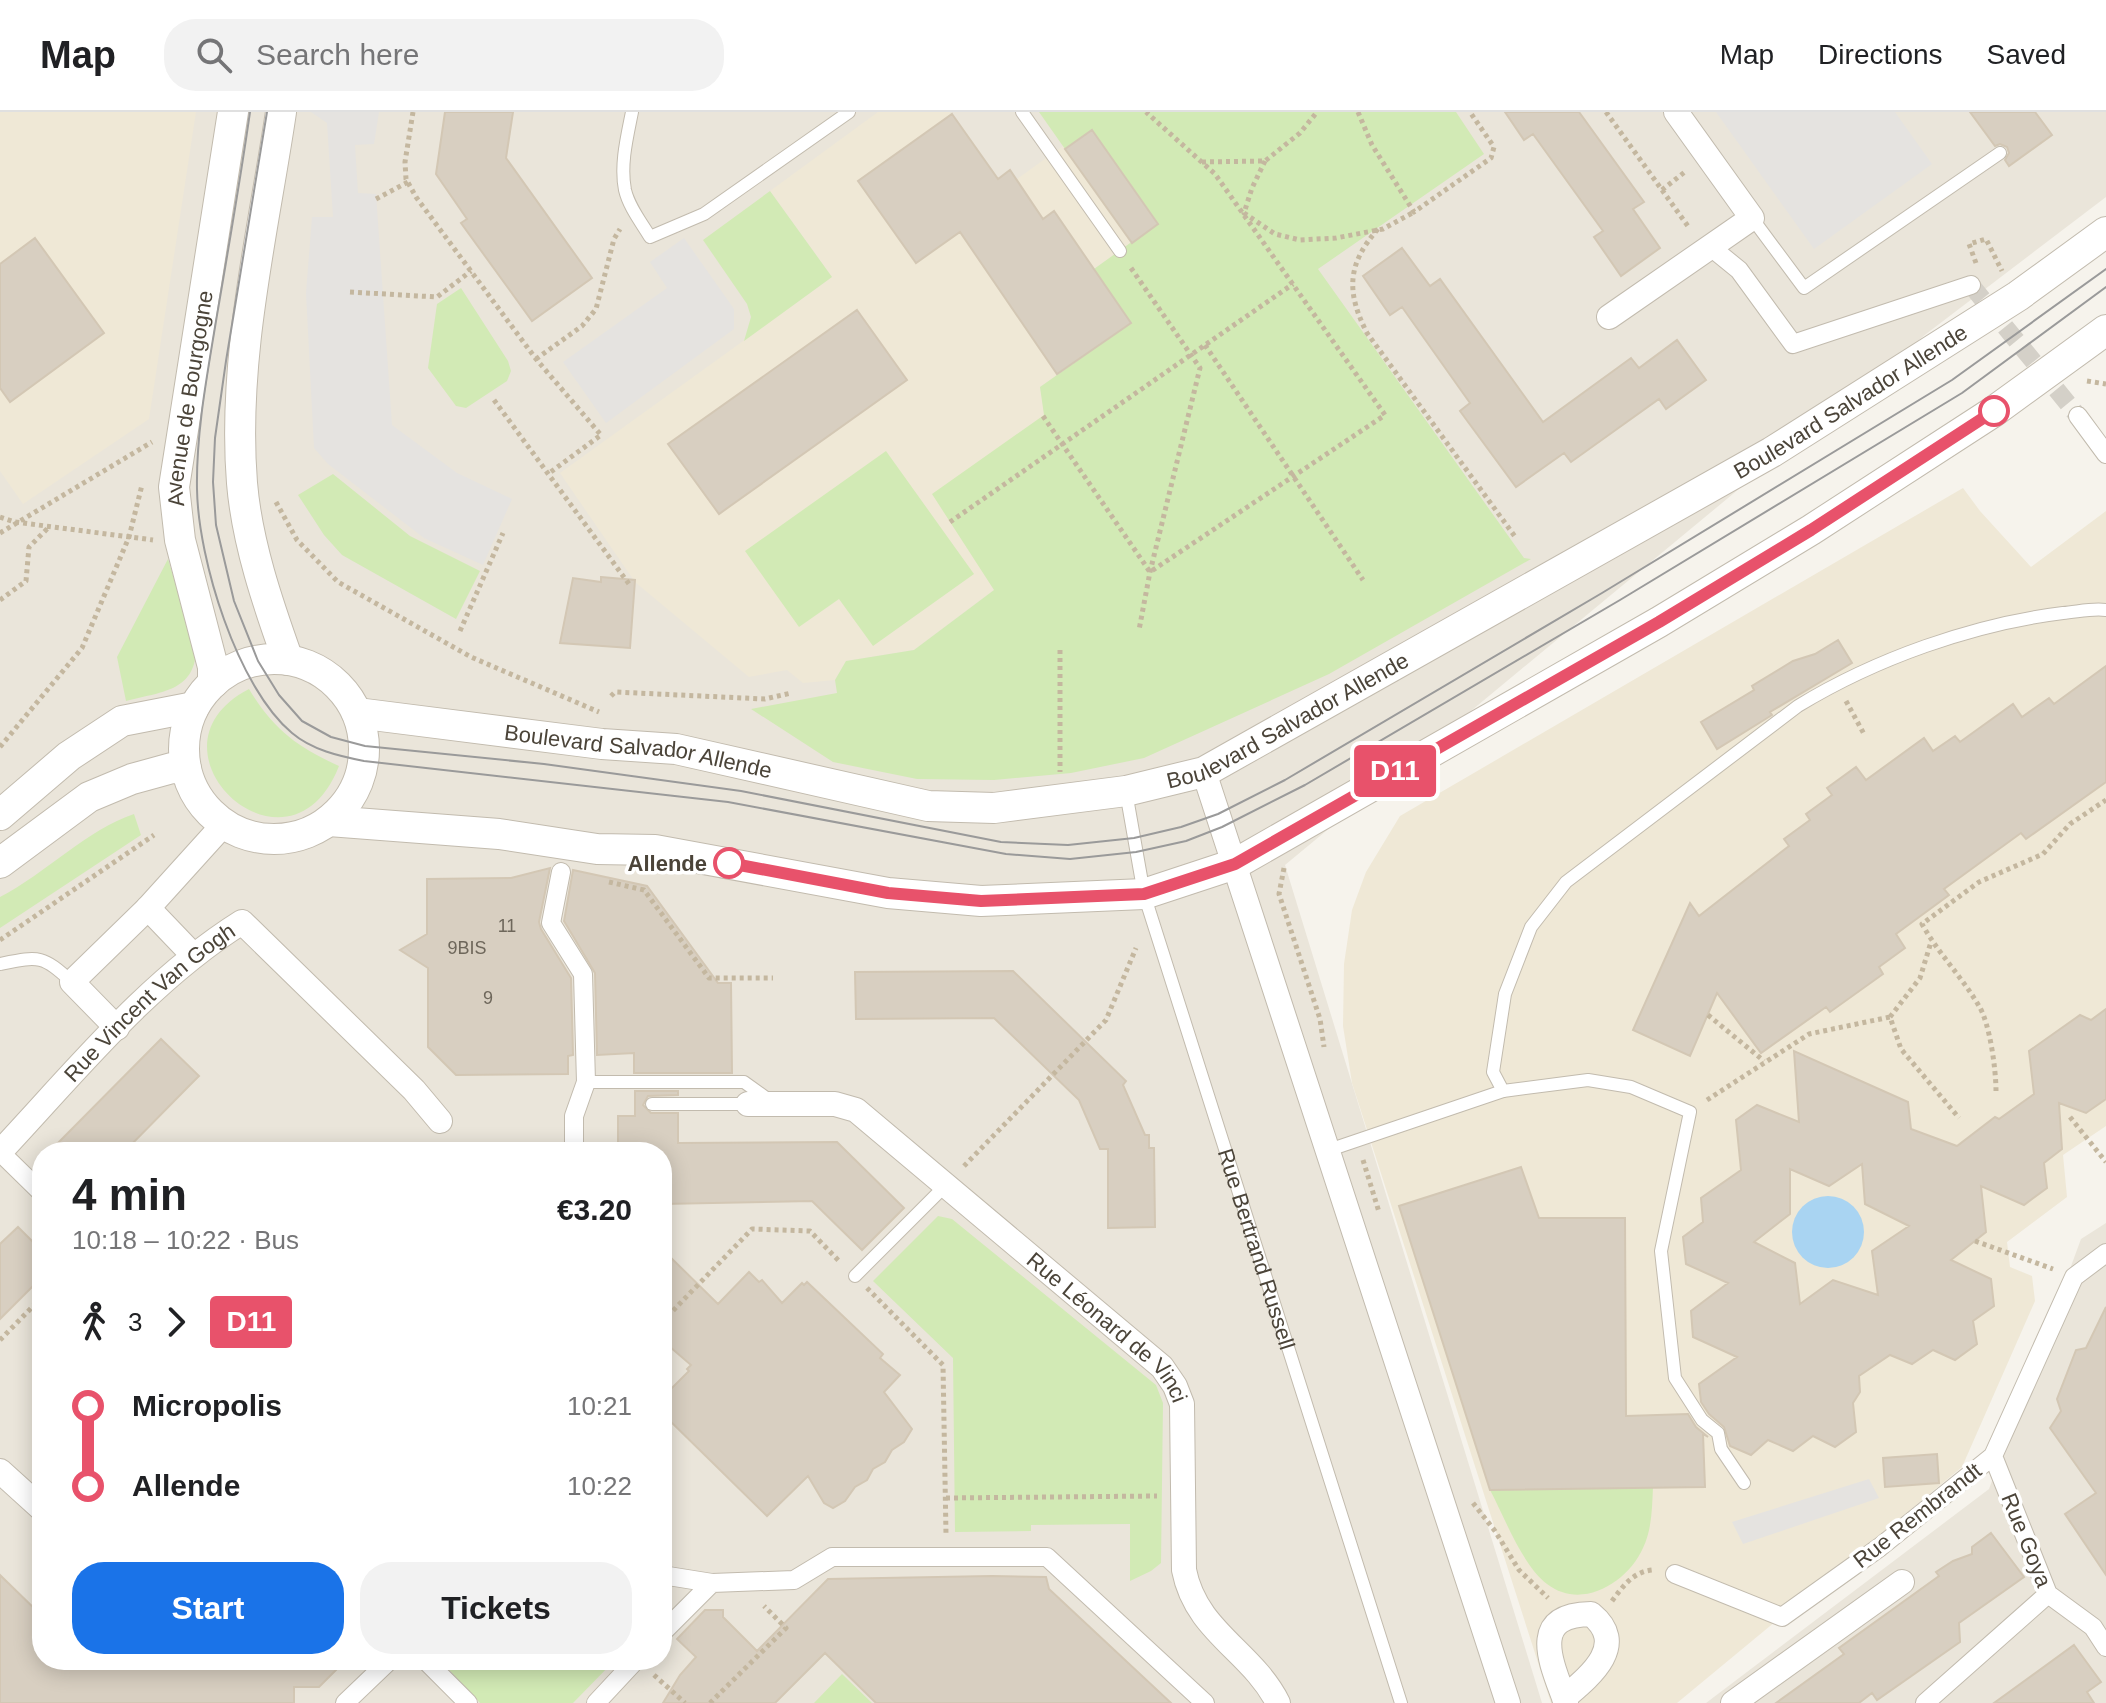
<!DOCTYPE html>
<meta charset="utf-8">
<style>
:root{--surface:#fff;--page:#f2f2f2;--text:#202124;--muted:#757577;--line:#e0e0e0;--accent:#1a73e8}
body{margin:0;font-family:Arial,sans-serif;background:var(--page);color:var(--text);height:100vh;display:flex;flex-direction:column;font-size:30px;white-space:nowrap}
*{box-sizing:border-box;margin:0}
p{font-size:26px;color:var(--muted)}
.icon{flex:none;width:44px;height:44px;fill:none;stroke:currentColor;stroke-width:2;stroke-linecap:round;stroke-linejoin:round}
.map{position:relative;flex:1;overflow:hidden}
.sheet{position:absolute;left:32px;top:1030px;width:640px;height:528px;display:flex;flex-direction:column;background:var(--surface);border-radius:32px;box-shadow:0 4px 20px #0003}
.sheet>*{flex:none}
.badge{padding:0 16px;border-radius:6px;font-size:28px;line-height:52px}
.map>.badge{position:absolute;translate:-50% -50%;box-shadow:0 0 0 4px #fff}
.legs{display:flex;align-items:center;gap:12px;height:88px;padding:0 40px;font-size:26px}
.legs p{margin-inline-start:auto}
.headline{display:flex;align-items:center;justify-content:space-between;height:136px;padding:0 40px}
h1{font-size:44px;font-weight:700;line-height:60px}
.primary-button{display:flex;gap:16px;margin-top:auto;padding:16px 40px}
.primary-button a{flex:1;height:92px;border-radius:32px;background:var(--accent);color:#fff;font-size:32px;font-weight:700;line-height:92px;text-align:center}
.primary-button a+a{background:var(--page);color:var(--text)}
ul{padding:0 40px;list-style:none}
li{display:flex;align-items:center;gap:28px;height:80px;font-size:30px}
li i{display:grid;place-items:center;width:12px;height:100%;margin:0 10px;background:currentColor}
li i::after{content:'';width:20px;height:20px;margin:-10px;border:6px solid;border-radius:50%;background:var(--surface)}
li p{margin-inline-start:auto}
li:first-child i{background:linear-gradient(#0000 50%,currentColor 0)}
li:last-child i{background:linear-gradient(currentColor 50%,#0000 0)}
header{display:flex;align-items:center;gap:48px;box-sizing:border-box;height:112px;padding:0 40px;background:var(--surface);border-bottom:2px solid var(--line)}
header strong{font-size:38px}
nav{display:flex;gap:44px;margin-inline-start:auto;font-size:28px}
.search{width:560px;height:72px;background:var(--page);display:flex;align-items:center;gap:20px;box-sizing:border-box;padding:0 28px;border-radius:32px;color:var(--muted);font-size:30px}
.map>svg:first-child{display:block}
.residential{fill:#eae5da;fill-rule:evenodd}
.education{fill:#efe8d6}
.green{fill:#d2eab5}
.parking{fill:#e5e3e0}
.water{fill:#a9d4f2}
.building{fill:#d8cfc1;stroke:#d3c7b4;stroke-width:2;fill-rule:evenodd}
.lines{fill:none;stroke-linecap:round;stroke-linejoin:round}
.pedestrian-tunnel{stroke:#d4d0c8;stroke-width:18;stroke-dasharray:18 9;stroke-linecap:butt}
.service-casing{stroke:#c2bbae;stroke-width:14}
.pedestrian-casing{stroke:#c2bbae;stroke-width:20}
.minor-casing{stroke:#c2bbae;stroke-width:26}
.tertiary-casing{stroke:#c2bbae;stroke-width:32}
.path{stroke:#c4b79f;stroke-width:5;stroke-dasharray:4 4;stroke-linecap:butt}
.service{stroke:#fff;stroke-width:12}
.pedestrian{stroke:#fff;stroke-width:18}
.minor{stroke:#fff;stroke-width:24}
.tertiary{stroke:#fff;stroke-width:30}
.tram{stroke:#9a9a9a;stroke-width:2}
.line-1-casing{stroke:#fff;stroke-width:18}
.line-1{stroke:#e8526b;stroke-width:12}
.stop-1-dot{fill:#fff;stroke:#e8526b;stroke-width:4}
.labels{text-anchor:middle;stroke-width:7;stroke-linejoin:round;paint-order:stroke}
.number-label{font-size:18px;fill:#6e675b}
.street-label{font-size:22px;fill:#4b4439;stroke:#fff}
.stop-label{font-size:22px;font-weight:bold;fill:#4b4439;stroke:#fff;text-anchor:end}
</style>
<header>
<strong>Map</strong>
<div class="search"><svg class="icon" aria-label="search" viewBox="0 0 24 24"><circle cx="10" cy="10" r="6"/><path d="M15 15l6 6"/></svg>Search here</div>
<nav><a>Map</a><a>Directions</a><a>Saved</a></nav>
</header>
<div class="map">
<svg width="2106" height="1591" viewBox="0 0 2106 1591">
<rect width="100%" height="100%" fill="#f6f3ec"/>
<path class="residential" d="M 0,0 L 2106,0 L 2106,85 L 1926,222 L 1285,753 L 1542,1591 L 0,1591 ZM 42,1040 L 662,1040 L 662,1548 L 42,1548 Z
M 2106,1111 L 2106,1591 L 1706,1591 L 1989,1377 L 2081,1127 Z"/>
<path class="education" d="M 0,0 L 196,0 L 149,307 L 23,392 L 0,359 Z
M 878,0 L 950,0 L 998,66 L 1010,58 L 1017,67 L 1063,34 L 1065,37 L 1092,18 L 1158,111 L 1094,157 L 1131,211 L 1040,275 L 1045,303 L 994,478 L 914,538 L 846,549 L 835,568 L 803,571 L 787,558 L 749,565 L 635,470 L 560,361 L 832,165 L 770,79 Z
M 1963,376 L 1980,399 L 2031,455 L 2106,399 L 2106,1014 L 2063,1043 L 2067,1085 L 2007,1130 L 2010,1155 L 2032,1164 L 2035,1189 L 1962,1355 L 1677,1591 L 1551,1591 L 1352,971 L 1343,914 L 1344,852 L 1352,798 L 1366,760 L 1400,704 Z"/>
<path class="green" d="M 1039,0 L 1456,0 L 1484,42 L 1318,157 L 1524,446 L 1531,447 L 1329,562 L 1144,646 L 1071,661 L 994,668 L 917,667 L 833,650 L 751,597 L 837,581 L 835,568 L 846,549 L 914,538 L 994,478 L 932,382 L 1044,303 L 1040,275 L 1131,211 L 1094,157 L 1158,111 L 1092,18 L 1065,37 Z
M 770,79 L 832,165 L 744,229 L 751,205 L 747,192 L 703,128 Z
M 461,176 L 508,249 L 511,259 L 507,269 L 466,296 L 456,294 L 428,256 L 437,192 Z
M 886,339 L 974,462 L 873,534 L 839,487 L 799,515 L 745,439 Z
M 333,362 L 410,424 L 480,459 L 456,507 L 342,443 L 324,423 L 298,383 Z
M 168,447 L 196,538 C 195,580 159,580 126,589 L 117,545 Z
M 249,577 C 273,617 297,635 339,654 C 289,782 133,637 249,577 Z
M 134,702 L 141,723 L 0,816 L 0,785 C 45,762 88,717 134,702 Z
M 938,1104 L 952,1107 L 1156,1273 L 1163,1291 L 1161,1451 L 1151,1459 L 1130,1469 L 1130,1412 L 1031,1413 L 1031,1419 L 955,1420 L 953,1246 L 873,1169 Z
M 1653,1375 C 1652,1396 1652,1417 1643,1436 C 1628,1470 1582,1499 1547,1472 C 1522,1453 1505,1406 1490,1378 Z
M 440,1548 L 615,1548 L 573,1591 L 480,1591 Z
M 842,1562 L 872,1591 L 814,1591 Z"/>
<path class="parking" d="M 311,0 L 379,0 L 374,32 L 355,33 L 358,81 L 376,82 L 392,313 L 457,361 L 512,387 L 483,453 L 424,426 L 328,352 L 314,336 L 306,181 L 312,105 L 333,105 L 327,11 Z
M 1716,0 L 1895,0 L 1932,52 L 1814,137 Z
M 684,126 L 734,197 L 734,217 L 606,311 L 563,250 L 667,176 L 650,150 Z
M 1869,1367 L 1879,1386 L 1743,1432 L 1732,1410 Z"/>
<path class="water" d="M1792 1120a36 36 0 1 1 72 0a36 36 0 1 1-72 0Z"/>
<path class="building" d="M 445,0 L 513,0 L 506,46 L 592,166 L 532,209 L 461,111 L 467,107 L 436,62 Z
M 1505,0 L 1579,0 L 1644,90 L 1633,97 L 1660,136 L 1621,164 L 1594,125 L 1603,119 L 1533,22 L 1524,28 Z
M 1970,0 L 2035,0 L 2052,23 L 2009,54 L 2005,48 L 2009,41 L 2007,35 L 2000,32 L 1995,34 Z
M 952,2 L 998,67 L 1010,58 L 1043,107 L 1054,99 L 1131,211 L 1057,262 L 960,120 L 916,151 L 858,69 Z
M 1092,18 L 1158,112 L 1132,131 L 1065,37 Z
M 35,126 L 104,221 L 10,290 L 0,276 L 0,152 Z
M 1402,136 L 1430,174 L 1440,167 L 1543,310 L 1631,246 L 1639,256 L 1677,228 L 1706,268 L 1666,297 L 1659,287 L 1571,350 L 1564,341 L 1516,375 L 1460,299 L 1470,291 L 1402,195 L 1390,203 L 1363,164 Z
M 857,198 L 907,268 L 719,402 L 668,332 Z
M 601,465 L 635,468 L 630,536 L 560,531 L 573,466 L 601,470 Z
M 1838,528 L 1852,551 L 1770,600 L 1772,603 L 1764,608 L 1717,637 L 1701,610 L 1754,578 L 1752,574 L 1793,549 L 1815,542 Z
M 2106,554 L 2106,670 L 2026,727 L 2021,721 L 1944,777 L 1949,783 L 1896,822 L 1905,836 L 1879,855 L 1883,862 L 1830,900 L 1826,895 L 1761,941 L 1717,881 L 1690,944 L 1633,918 L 1690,791 L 1699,804 L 1789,734 L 1784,727 L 1810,708 L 1806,702 L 1832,683 L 1827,676 L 1856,655 L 1866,668 L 1924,626 L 1933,639 L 1955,624 L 1960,630 L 2013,592 L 2022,605 L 2049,586 L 2054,592 Z
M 550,756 L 539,810 L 541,817 L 571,866 L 573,943 L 568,944 L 568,962 L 456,963 L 428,935 L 428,856 L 400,838 L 427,822 L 427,767 L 511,766 Z
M 573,758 L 647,774 L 718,871 L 731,871 L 732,961 L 634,961 L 634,941 L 597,943 L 595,861 L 564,809 Z
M 1013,859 L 1126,969 L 1123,973 L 1145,1023 L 1149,1023 L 1149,1036 L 1154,1036 L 1155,1115 L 1108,1116 L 1108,1037 L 1100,1037 L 1079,988 L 994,906 L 856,907 L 855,860 Z
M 2106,897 L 2106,987 L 2086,1001 L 2059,991 L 2062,1037 L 2044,1051 L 2047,1076 L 2024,1093 L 1981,1074 L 1986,1120 L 1951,1148 L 1991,1167 L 1994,1194 L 1973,1209 L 1977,1232 L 1955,1248 L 1933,1238 L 1912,1252 L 1890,1243 L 1859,1264 L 1860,1280 L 1853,1291 L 1856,1320 L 1835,1335 L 1813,1324 L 1793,1339 L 1768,1328 L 1751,1343 L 1730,1334 L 1724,1315 L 1709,1302 L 1701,1290 L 1699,1272 L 1737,1245 L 1693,1225 L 1691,1199 L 1728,1171 L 1686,1152 L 1683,1125 L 1703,1110 L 1701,1086 L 1741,1058 L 1736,1008 L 1757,993 L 1799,1010 L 1794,939 L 1908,990 L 1911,1017 L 1957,1034 L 1995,1005 L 1999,1007 L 2034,982 L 2029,939 L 2080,903 L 2091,908 ZM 1862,1052 L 1865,1092 L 1909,1114 L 1872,1139 L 1878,1183 L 1833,1168 L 1800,1192 L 1795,1151 L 1754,1130 L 1790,1102 L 1790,1057 L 1829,1074 Z
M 161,927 L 199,964 L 188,975 L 124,1040 L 49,1040 Z
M 635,979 L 678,979 L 678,983 L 648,984 L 643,993 L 651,1001 L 678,1001 L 678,1031 L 837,1030 L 904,1096 L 862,1138 L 812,1089 L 662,1092 L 662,1040 L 618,1040 L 618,1004 L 635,1004 Z
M 1521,1055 L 1539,1106 L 1625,1106 L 1626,1304 L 1688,1302 L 1696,1315 L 1708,1325 L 1703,1322 L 1705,1375 L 1490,1378 L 1399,1094 Z
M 18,1115 L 42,1139 L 42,1165 L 0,1207 L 0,1132 Z
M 662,1137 L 718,1192 L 749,1160 L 759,1170 L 762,1168 L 782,1191 L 802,1171 L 804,1173 L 807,1170 L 883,1242 L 880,1246 L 900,1263 L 884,1280 L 912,1317 L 904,1330 L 892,1338 L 885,1350 L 873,1357 L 867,1368 L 855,1375 L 845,1389 L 833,1396 L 824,1391 L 808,1364 L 767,1404 L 662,1301 L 662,1286 L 689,1259 L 687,1257 L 691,1253 L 662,1228 Z
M 2106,1195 L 2106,1463 L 2065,1402 L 2096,1381 L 2050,1316 L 2061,1299 L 2057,1287 L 2076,1238 L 2086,1236 Z
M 1937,1342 L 1939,1371 L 1885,1375 L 1883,1346 Z
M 1991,1421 L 2024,1465 L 1959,1511 L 1960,1530 L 1877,1588 L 1872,1581 L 1859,1591 L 1776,1591 L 1844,1542 L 1839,1536 L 1939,1464 L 1936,1460 L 1953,1449 L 1972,1442 L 1972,1435 Z
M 0,1463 L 42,1504 L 42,1548 L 346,1548 L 319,1575 L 294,1575 L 294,1591 L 0,1591 Z
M 992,1464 L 1046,1465 L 1049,1477 L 1171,1591 L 876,1591 L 825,1541 L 775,1591 L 663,1591 L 680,1563 L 696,1545 L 677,1527 L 705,1498 L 723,1498 L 723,1505 L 757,1539 L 828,1467 Z
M 2074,1533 L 2101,1570 L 2087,1580 L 2094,1591 L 1994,1591 Z"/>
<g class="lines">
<path class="pedestrian-tunnel" d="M 1971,173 L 2078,304"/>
<g class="service-casing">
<g id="service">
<path d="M 632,0 C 627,25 620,53 625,78 C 629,95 641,110 650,125 L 704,102 L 849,0"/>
<path d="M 1022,0 L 1120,139"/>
<path d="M 1752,106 L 1804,176 L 2000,41"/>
<path id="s1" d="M 1126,680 L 1144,782 L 1401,1591"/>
<path d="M 0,852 C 40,844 42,843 72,870"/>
<path d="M 586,970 L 744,970 L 769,988"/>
<path d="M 652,992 L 748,992"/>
<path d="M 1326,1039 L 1503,979"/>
<path d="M 855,1164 L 947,1072"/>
<path d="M 1744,1371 L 1721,1337 L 1718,1321 L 1702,1308 L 1675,1266 L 1661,1139 L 1690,1000 L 1631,975 L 1588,968 L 1503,979 L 1493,960 L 1505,882 L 1531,815 L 1566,770 L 1798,594 C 1875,547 1973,512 2063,501 C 2077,500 2092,496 2106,498"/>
</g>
</g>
<g class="pedestrian-casing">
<path id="pedestrian" d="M 1712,136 L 1739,158 L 1793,232 L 1971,173
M 2078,304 L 2106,342
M 561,760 L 551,811 L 583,862 L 586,970 L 574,1004 L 574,1040
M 0,1040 L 42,1081
M 1993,1344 L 2048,1482 L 2093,1515 L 2106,1535
M 1675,1462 L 1782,1505 L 1880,1435 L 1993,1344 L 2074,1165 L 2106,1141
M 662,1463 L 712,1471 L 662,1521
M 712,1471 L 794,1468 L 832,1445 L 1047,1445 L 1205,1591
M 425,1548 L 468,1591
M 345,1591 L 390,1548
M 596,1591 L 636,1548
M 1925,1591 L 2048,1482"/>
</g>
<g class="minor-casing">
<g id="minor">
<path d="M 1609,205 L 1752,106 L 1676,0"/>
<path d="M 1204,660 L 1508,1591"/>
<path d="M 148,796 L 193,843"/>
<path d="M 117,916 L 72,870 L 148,796 L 224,712"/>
<path id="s2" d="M 748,992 L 835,992 L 856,998 L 1162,1255 L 1175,1274 L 1182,1292 L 1184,1458 C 1196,1520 1252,1539 1278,1591"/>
<path id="s3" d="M 0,1040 C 75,960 148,869 242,810 L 414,978 L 440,1009"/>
<path d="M 0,1359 L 42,1397"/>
<path d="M 1564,1586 C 1590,1564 1629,1533 1591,1502 C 1527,1503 1552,1552 1566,1591"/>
<path d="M 1733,1591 L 1902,1470"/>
</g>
</g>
<g class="tertiary-casing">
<g id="tertiary">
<path d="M 281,0 C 263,121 232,247 242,371 C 247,431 268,492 288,548"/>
<circle cx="274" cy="637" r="90"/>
<path id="s4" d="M 213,571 L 213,555 L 180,428 L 174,375 L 233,0"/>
<path id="s5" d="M 357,601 L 602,632 L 676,637 L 928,694 L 994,696 L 1126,679 L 1204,660 L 1772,340 L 2018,184 L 2106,120"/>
<path d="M 0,703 L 69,644 L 122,609 L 194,595"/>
<path d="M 329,709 L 499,722 L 597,737 L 655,738 L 888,781 L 981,789 L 1144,782 L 1235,752 L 1659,510 L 1811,418 L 1993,300 L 2106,218"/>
<path d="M 0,751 L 89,685 L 132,667 L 172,656 L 186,657"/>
</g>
</g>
<path class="path" d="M 413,0 L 405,50 L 406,67 L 416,85 L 536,247 L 601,323 L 548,362
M 1358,0 L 1372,33 L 1414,100 L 1491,46 L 1494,35 L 1470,0
M 1606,0 L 1690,117
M 1265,49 L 1252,76 L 1244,101 L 1275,122 L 1300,128 L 1336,126 L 1383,117 L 1414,100
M 1202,50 L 1265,49 L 1300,21 L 1317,0
M 1662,78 L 1686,59
M 376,87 L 408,70
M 1378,117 C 1347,152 1346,180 1367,221 L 1516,426
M 1976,151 L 1969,132 L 1986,127 L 2002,159
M 1131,156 L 1200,256 L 1150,460 L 1139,518
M 350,180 L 437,185 L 471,159
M 1205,233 L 1363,468
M 536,247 L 582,214 L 596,197 L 614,127 L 620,117
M 2087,269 L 2106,272
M 494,288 L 629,472
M 1043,304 L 1150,460 L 1385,303 L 1215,62 L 1146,0
M 276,390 L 297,428 L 338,470 L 471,545 L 599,600
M 0,405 L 15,410 L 153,428
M 950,410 L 1293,172
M 0,421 L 152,330
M 0,488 L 26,469 L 29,435 L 49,415
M 460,519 L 503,421
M 1060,538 L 1060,660
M 611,584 L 615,580 L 765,587 L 791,581
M 1846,589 L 1864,622
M 0,635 L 82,536 L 129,425 L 142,373
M 1284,756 L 1279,782 L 1320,907 L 1324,935
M 609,770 L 644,778 L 709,866 L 773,866
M 0,828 L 154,723
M 1708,903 L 1764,949
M 1890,905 L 1920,866 L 1931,830
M 1996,979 C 1996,958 1990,912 1979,894 C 1962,865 1938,841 1922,812 L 1979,770 L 2043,742 L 2070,712 L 2106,688
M 1707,988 L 1809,922 L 1890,905 L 1901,937 L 1959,1006
M 2070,1005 L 2106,1050
M 1363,1048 L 1379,1100
M 964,1054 L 1106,908 L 1136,836
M 1975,1129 L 2053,1157
M 867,1176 L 943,1253 L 946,1423
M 662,1210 L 752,1117 L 810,1119 L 840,1150
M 0,1228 L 42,1185
M 662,1245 L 666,1250
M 946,1386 L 1157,1384
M 1473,1391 L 1495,1419 L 1519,1458 L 1548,1486
M 1612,1489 C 1623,1474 1633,1460 1652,1458
M 654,1563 L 685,1591
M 710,1591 L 786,1516 L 764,1494"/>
<use href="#service" class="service"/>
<use href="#pedestrian" class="pedestrian"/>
<use href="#minor" class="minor"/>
<use href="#tertiary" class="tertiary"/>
<path class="tram" d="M 250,0 C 240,70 228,139 216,209 C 207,264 196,321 197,377 C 198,447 237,575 292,621 C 312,638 339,644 364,649 L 728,690 L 1006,742 L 1070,747 L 1136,740 L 1186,729 L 1222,715 L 1305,673 L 1620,488 L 1962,281 L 2106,175
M 267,0 L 226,249 L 215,326 L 213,370 L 216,413 L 234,489 L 258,549 L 279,583 L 302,609 L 331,625 L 365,634 L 544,652 L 741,679 L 1001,730 L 1068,733 L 1134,726 L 1181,715 L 1218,702 L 1285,668 L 1602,481 L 1952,268 L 2106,157"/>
</g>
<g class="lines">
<g class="line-1-casing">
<path id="line-1" d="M 729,751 L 888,781 L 981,789 L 1144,782 L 1235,752 L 1659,510 L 1811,418 L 1994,299"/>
</g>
<use href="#line-1" class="line-1"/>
</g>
<g class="stop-1-dot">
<circle cx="1994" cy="299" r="14"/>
<circle cx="729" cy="751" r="14"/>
</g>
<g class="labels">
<g class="number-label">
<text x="507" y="820">11</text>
<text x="467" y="842">9BIS</text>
<text x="488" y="892">9</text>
</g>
<g class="street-label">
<text dy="8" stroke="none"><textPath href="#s4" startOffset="290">Avenue de Bourgogne</textPath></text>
<text dy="8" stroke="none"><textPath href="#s5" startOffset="1604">Boulevard Salvador Allende</textPath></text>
<text dy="8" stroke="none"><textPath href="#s5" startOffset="956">Boulevard Salvador Allende</textPath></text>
<text dy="8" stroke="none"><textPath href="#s5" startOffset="284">Boulevard Salvador Allende</textPath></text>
<text dy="8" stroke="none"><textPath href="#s3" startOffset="212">Rue Vincent Van Gogh</textPath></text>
<text dy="8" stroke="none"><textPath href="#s1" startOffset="476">Rue Bertrand Russell</textPath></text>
<text dy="8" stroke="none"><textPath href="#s2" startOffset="442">Rue Léonard de Vinci</textPath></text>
<text transform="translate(1917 1403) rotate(-38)" y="8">Rue Rembrandt</text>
<text transform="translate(2027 1428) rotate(68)" y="8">Rue Goya</text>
</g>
<g class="stop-label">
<text x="707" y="759">Allende</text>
</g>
</g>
</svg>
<b class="badge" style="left:1395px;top:659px;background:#e8526b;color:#fff">D11</b>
<section class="sheet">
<div class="headline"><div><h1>4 min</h1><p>10:18 – 10:22 · Bus</p></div><b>€3.20</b></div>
<div class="legs"><svg class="icon" aria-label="walk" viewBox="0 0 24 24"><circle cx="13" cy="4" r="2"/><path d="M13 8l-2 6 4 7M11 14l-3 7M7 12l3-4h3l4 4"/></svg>3<svg class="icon" aria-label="forward" viewBox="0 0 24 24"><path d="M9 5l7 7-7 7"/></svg><b class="badge" style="background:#e8526b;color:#fff">D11</b></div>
<ul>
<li><i style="color:#e8526b"></i><b>Micropolis</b><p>10:21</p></li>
<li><i style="color:#e8526b"></i><b>Allende</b><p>10:22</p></li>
</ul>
<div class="primary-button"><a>Start</a><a>Tickets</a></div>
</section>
</div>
